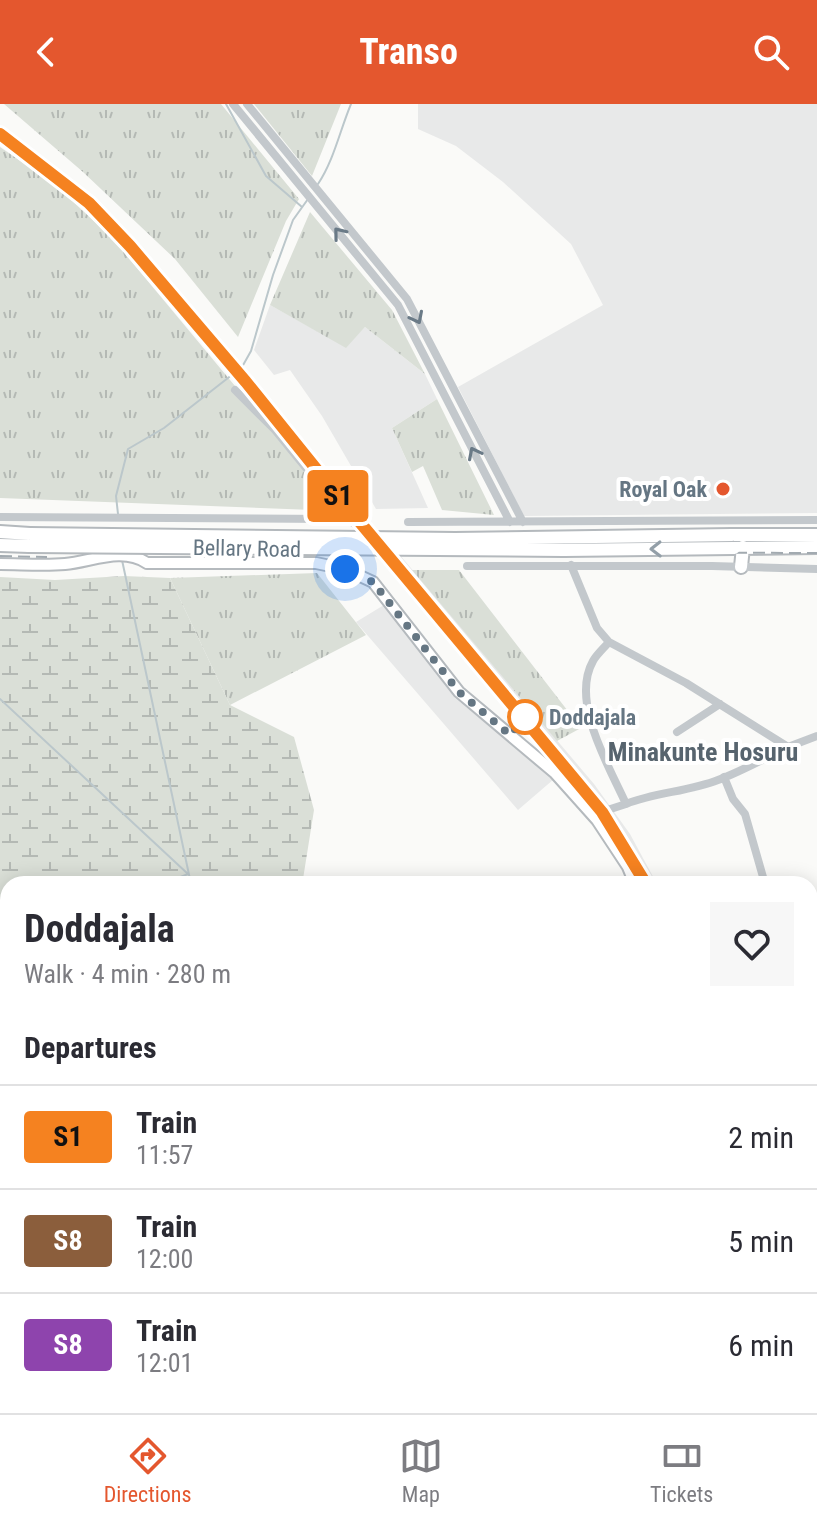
<!DOCTYPE html>
<meta charset="utf-8">
<style>
:root{--surface:#fff;--page:#f7f7f7;--text:#2b2b33;--muted:#7c7c81;--line:#e1e1e2;--accent:#e4572e}
body{margin:0;font-family:"Roboto Condensed",sans-serif;background:var(--page);color:var(--text);height:100vh;display:flex;flex-direction:column;font-size:30px;white-space:nowrap}
*{box-sizing:border-box;margin:0}
p{font-size:26px;color:var(--muted)}
.icon{flex:none;width:44px;height:44px;fill:none;stroke:currentColor;stroke-width:2;stroke-linecap:round;stroke-linejoin:round}
.map{position:relative;flex:1;overflow:hidden}
.side{position:absolute;left:0px;top:772px;width:818px;height:538px;display:flex;flex-direction:column;background:var(--surface);border-radius:24px 24px 0 0;box-shadow:0 4px 20px #0003}
.side>*{flex:none}
.badge{padding:0 16px;border-radius:6px;font-size:28px;line-height:52px}
.you{position:absolute;width:40px;height:40px;margin:-20px;border:6px solid #fff;border-radius:50%;background:#1a73e8;box-shadow:0 0 0 12px #1a73e833}
.map>.badge{position:absolute;translate:-50% -50%;box-shadow:0 0 0 4px #fff}
h2{padding:0 24px;font-size:30px;line-height:72px}
.round{display:grid;place-items:center;flex:none;width:84px;height:84px;border-radius:0px;background:var(--page)}
.head{display:flex;align-items:center;justify-content:space-between;height:136px;padding:0 24px}
h1{font-size:38px;font-weight:700;line-height:60px}
ul{padding:0;list-style:none}
li{display:flex;align-items:center;gap:24px;height:104px;padding:0 24px;border-top:2px solid var(--line)}
li div{flex:1}
li b{display:block;font-size:30px}
li em{font-style:normal}
li .badge{min-width:88px;font-weight:700;text-align:center}
header{display:flex;justify-content:space-between;align-items:center;height:104px;padding:0 24px;background:var(--accent);color:#fff;font-size:36px;font-weight:700}
.dock{display:flex;justify-content:space-around;align-items:center;height:112px;border-top:2px solid var(--line);background:var(--surface);font-size:22px;color:var(--muted)}
.dock a{display:grid;justify-items:center;gap:4px}
.dock .current{color:var(--accent)}
.map>svg:first-child{display:block}
.built{fill:#e8e9e9}
.grass{fill:url(#grass-tufts)}
.wetland{fill:url(#wetland-marsh)}
.water{fill:url(#water-rules)}
.lines{fill:none;stroke-linecap:round;stroke-linejoin:round}
.stream{stroke:#bbc7cb;stroke-width:2}
.major-casing{stroke:#b5babe;stroke-width:14}
.highway-casing{stroke:#b4b9bd;stroke-width:16}
.minor{stroke:#c3c8cc;stroke-width:8}
.major{stroke:#fff;stroke-width:10}
.highway{stroke:#fff;stroke-width:12}
.rail{stroke:#a2aab0;stroke-width:2;stroke-dasharray:12 6;stroke-linecap:butt}
.highway-bridge-casing{stroke:#b4b9bd;stroke-width:16;stroke-linecap:butt}
.highway-bridge{stroke:#fff;stroke-width:12}
.oneway{stroke:#6a7a87}
.oneway2{stroke:#939fa8}
.line-casing{stroke:#fff;stroke-width:18}
.line{stroke:#f58220;stroke-width:12}
.walk{stroke:#657683;stroke-width:8;stroke-dasharray:0 14.4}
.poi-dot{fill:#e4572e;stroke:#fff;stroke-width:3}
.stop-dot{fill:#fff;stroke:#f58220;stroke-width:4}
.labels{text-anchor:middle;stroke-width:8;stroke-linejoin:round;paint-order:stroke}
.poi-label{font-size:22px;font-weight:bold;fill:#657683;stroke:#fff;text-anchor:end}
.street-label{font-size:22px;fill:#657683;stroke:#fff}
.stop-label{font-size:22px;font-weight:bold;fill:#657683;stroke:#fff;text-anchor:start}
.quarter-label{font-size:26px;font-weight:bold;fill:#57646e;stroke:#fff}
</style>
<header><svg class="icon" aria-label="back" viewBox="0 0 24 24"><path d="M15 5l-7 7 7 7"/></svg>Transo<svg class="icon" aria-label="search" viewBox="0 0 24 24"><circle cx="10" cy="10" r="6"/><path d="M15 15l6 6"/></svg></header>
<div class="map">
<svg width="817" height="1309" viewBox="0 0 817 1309">
<defs>
<pattern id="grass-tufts" width="24" height="20" patternUnits="userSpaceOnUse" patternTransform="scale(2)"><rect width="24" height="20" fill="#dadfd7"/><path d="M3 7l-1-3M5 7V3M7 7l1-3M15 17l-1-3M17 17v-4M19 17l1-3" fill="none" stroke="#b4b9b4"/></pattern>
<pattern id="wetland-marsh" width="20" height="14" patternUnits="userSpaceOnUse" patternTransform="scale(2)"><rect width="20" height="14" fill="#dadfd7"/><path d="M1 5h8M5 5V1M11 12h8M15 12V8" fill="none" stroke="#b4b9b4"/></pattern>
<pattern id="water-rules" width="6" height="5" patternUnits="userSpaceOnUse" patternTransform="scale(2)"><rect width="6" height="5" fill="#bbc7cb"/><path d="M0 2.5h6" fill="none" stroke="#9ca6aa"/></pattern>
</defs>
<rect width="100%" height="100%" fill="#fafaf8"/>
<path class="built" d="M 418,0 L 817,0 L 817,409 L 524,412 L 458,283 L 603,201 L 571,140 L 503,78 L 456,42 L 418,25 Z
M 270,201 L 346,243 L 365,223 L 425,270 L 437,295 L 392,324 L 428,404 L 376,405 L 322,312 L 290,266 L 274,271 L 254,246 Z
M 376,449 L 399,450 L 594,680 L 630,730 L 657,780 L 642,780 L 617,735 L 590,697 L 533,638 Z
M 384,501 L 455,594 L 554,675 L 518,706 L 356,518 Z"/>
<path class="grass" d="M 4,0 L 221,0 L 299,95 L 286,117 L 238,233 L 175,155 L 83,68 Z
M 254,0 L 341,0 L 312,72 Z
M 0,43 L 54,80 L 112,134 L 339,407 L 0,394 Z
M 310,108 L 392,206 L 425,270 L 365,223 L 346,244 L 270,201 Z
M 437,295 L 494,411 L 442,406 L 423,362 L 412,368 L 392,324 Z
M 412,466 L 459,466 L 581,624 L 557,637 Z
M 317,469 L 366,531 L 230,601 L 170,474 Z"/>
<path class="wetland" d="M 124,472 L 170,474 L 230,601 L 294,633 L 314,706 L 303,775 L 305,780 L 8,780 L 8,840 L 0,841 L 0,473 L 55,476 Z"/>
<path class="water" d="M 85,1302 L 402,1302 L 404,1309 L 87,1309 Z"/>
<g class="lines">
<path class="stream" d="M 226,0 L 266,72 L 302,103
M 318,80 C 334,56 340,26 351,0
M 118,410 L 116,392 L 128,345 L 164,324 L 242,263 L 251,247 L 273,171 L 293,116 L 308,95
M 122,456 L 191,780
M 0,595 L 188,770 L 163,780
M 0,865 L 8,859
M 0,1231 L 8,1228"/>
<g class="major-casing">
<path id="major" d="M 0,460 C 21,460 44,462 65,460 C 91,458 122,442 147,459 L 316,459 L 345,465 L 373,478 L 459,588 L 555,669 L 597,716 L 628,763 L 635,780
M 784,1302 L 786,1309"/>
</g>
<g class="highway-casing">
<path id="highway" d="M 0,428 L 30,430
M 732,431 L 817,431
M 0,441 L 29,442
M 734,444 L 817,443
M 741,463 L 743,443"/>
</g>
<path class="minor" d="M 233,0 L 398,201 L 510,418
M 247,0 L 407,195 L 523,418
M 339,411 L 355,420
M 0,413 L 332,415 L 339,411 L 337,402 L 275,326 L 235,286
M 408,418 L 817,416
M 571,461 L 597,524 L 609,538 L 686,579 L 788,643 L 817,632
M 467,462 L 712,462 L 817,465
M 677,628 L 720,600
M 724,673 L 733,695 L 745,710 L 765,780
M 626,700 C 655,688 688,688 718,676 C 742,667 765,654 788,643
M 592,711 L 626,700 C 609,662 570,598 593,557 C 597,550 604,544 609,538
M 0,1283 L 8,1281
M 23,1309 L 44,1303"/>
<use href="#major" class="major"/>
<use href="#highway" class="highway"/>
<path class="rail" d="M 0,30 L 44,62 L 89,99 L 130,142 L 246,278 L 338,392 L 602,708 L 646,780
M 177,447 L 817,449
M 0,452 L 47,453
M 810,1187 L 817,1193"/>
<g class="highway-bridge-casing">
<path id="highway-bridge" d="M 30,430 L 455,435 L 732,431
M 29,442 L 564,446 L 734,444"/>
</g>
<use href="#highway-bridge" class="highway-bridge"/>
</g>
<defs><path id="oneway-chevron" d="M-2-3.5L2.5 0L-2 3.5" fill="none" stroke-width="1.6" stroke-linecap="round" stroke-linejoin="round" transform="scale(2)"/></defs>
<g class="oneway">
<use href="#oneway-chevron" transform="translate(339 129) rotate(-129)"/>
<use href="#oneway-chevron" transform="translate(417 214) rotate(63)"/>
<use href="#oneway-chevron" transform="translate(474 349) rotate(-117)"/>
</g>
<use class="oneway2" href="#oneway-chevron" transform="translate(656 445) rotate(179)"/>
<g class="lines">
<g class="line-casing">
<path id="line" d="M 0,30 L 89,99 L 130,142 L 246,278 L 338,392 L 602,708 L 646,780"/>
</g>
<use href="#line" class="line"/>
<path class="walk" d="M 345,465 L 373,478 L 459,588 L 510,631 L 525,613"/>
</g>
<circle class="poi-dot" cx="723" cy="385" r="8"/>
<circle class="stop-dot" cx="525" cy="613" r="16"/>
<g class="labels">
<g class="poi-label">
<text x="707" y="393">Royal Oak</text>
</g>
<g class="street-label">
<text transform="translate(247 444) rotate(1)" y="8">Bellary Road</text>
</g>
<g class="stop-label">
<text x="549" y="621">Doddajala</text>
</g>
<g class="quarter-label">
<text x="703" y="657">Minakunte Hosuru</text>
</g>
</g>
</svg>
<div class="you" style="left:345px;top:465px"></div>
<b class="badge" style="left:338px;top:392px;background:#f58220;color:#111">S1</b>
<section class="side">
<div class="head"><div><h1>Doddajala</h1><p>Walk · 4 min · 280 m</p></div><a class="round"><svg class="icon" aria-label="heart" viewBox="0 0 24 24"><path d="M12 20l-8-8c-3-5 5-10 8-4 3-6 11-1 8 4z"/></svg></a></div>
<h2>Departures</h2>
<ul>
<li><span class="badge" style="background:#f58220;color:#111">S1</span><div><b>Train</b><p>11:57</p></div><em>2 min</em></li>
<li><span class="badge" style="background:#8b5e3c;color:#fff">S8</span><div><b>Train</b><p>12:00</p></div><em>5 min</em></li>
<li><span class="badge" style="background:#8e44ad;color:#fff">S8</span><div><b>Train</b><p>12:01</p></div><em>6 min</em></li>
</ul>
</section>
</div>
<nav class="dock">
<a class="current"><svg class="icon" aria-label="directions" viewBox="0 0 24 24"><path d="M12 3l9 9-9 9-9-9zM9 14v-3h6M13 9l2 2-2 2"/></svg>Directions</a>
<a><svg class="icon" aria-label="map" viewBox="0 0 24 24"><path d="M3 6l6-2 6 2 6-2v14l-6 2-6-2-6 2zM9 4v14M15 6v14"/></svg>Map</a>
<a><svg class="icon" aria-label="tickets" viewBox="0 0 24 24"><path d="M3 7h18v10H3zM15 7v10"/></svg>Tickets</a>
</nav>
